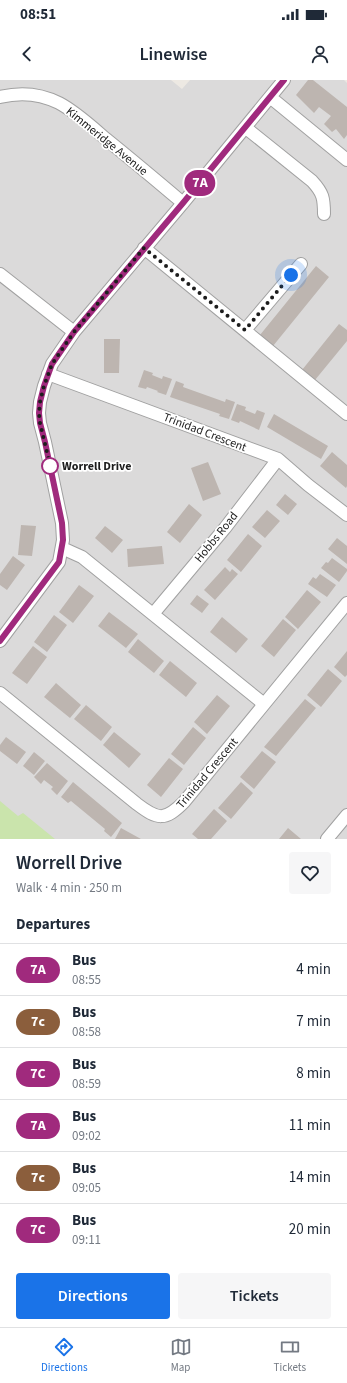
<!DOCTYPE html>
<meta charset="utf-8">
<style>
:root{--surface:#fff;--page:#f6f6f7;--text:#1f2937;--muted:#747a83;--line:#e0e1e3;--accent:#1a73e8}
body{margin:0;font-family:"Source Sans 3",sans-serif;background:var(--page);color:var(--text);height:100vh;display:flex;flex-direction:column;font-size:15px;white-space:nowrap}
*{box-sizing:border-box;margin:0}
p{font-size:13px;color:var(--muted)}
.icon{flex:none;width:22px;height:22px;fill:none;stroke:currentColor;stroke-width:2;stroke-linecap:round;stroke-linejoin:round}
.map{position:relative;height:759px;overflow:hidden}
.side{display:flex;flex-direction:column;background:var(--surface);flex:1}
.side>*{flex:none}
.badge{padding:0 8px;border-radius:13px;font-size:14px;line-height:26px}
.you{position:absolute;width:20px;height:20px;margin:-10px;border:3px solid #fff;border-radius:50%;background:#1a73e8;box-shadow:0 0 0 6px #1a73e833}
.map>.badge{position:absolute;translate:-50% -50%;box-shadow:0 0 0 2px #fff}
h2{padding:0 16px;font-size:15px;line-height:36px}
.round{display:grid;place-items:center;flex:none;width:42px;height:42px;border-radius:4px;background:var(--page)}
.head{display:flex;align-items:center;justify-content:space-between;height:68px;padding:0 16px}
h1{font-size:19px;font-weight:600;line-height:30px}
.button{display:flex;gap:8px;margin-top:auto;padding:8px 16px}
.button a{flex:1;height:46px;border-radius:4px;background:var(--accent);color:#fff;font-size:16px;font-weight:600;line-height:46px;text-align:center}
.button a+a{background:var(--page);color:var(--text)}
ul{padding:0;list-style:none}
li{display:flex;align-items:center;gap:12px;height:52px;padding:0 16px;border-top:1px solid var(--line)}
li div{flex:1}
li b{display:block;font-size:15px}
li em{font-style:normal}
li .badge{min-width:44px;font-weight:700;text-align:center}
.status{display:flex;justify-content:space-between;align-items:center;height:28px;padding:0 20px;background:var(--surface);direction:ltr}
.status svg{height:11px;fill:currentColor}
header{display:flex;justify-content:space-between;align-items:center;height:52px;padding:0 16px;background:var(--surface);font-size:18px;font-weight:600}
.tab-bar{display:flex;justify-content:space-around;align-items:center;height:56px;border-top:1px solid var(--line);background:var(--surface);font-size:11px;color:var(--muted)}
.tab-bar a{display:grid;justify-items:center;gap:2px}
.tab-bar .current{color:var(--accent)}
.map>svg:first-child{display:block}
.residential{fill:#dbdada}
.grass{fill:#cae4ac}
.building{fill:#bdb5b0}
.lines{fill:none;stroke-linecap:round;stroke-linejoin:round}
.minor-casing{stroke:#a1a1a1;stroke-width:14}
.minor{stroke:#fff;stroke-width:12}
.line-casing{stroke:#fff;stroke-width:9}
.line{stroke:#a02a7d;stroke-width:6}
.walk{stroke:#1d1d1d;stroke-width:4;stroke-dasharray:0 7.2}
.stop-dot{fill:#fff;stroke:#a02a7d;stroke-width:2}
.labels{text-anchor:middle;stroke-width:3.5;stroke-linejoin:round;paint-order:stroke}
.street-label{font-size:12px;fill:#1d1d1d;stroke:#fff}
.stop-label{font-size:12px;font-weight:bold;fill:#1d1d1d;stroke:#fff;text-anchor:start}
</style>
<div class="status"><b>08:51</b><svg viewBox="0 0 49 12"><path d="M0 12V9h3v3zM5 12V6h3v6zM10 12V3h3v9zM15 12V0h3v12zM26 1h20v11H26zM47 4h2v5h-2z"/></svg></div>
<header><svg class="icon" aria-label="back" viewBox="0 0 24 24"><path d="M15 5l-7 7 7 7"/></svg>Linewise<svg class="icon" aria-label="person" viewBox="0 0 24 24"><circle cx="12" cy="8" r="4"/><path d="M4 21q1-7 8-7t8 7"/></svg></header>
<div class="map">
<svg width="347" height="759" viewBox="0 0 347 759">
<rect width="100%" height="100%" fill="#ede9e3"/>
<path class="residential" d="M 0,0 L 171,0 L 182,9 L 190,0 L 344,0 L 347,3 L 347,759 L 0,759 Z"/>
<path class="grass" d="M 0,721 L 18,736 L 23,733 L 55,759 L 0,759 Z"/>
<path class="building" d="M 308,0 L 313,0 L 347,27 L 347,55 L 344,59 L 336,49 L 332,52 L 324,44 L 331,36 L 319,27 L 314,33 L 296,15 Z
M 316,186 L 329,197 L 273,266 L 260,255 Z
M 339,244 L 347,250 L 347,261 L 315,300 L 302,290 Z
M 104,259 L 120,259 L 119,293 L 104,293 Z
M 144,290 L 153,293 L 152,295 L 162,299 L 163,296 L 172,299 L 166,315 L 157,312 L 158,311 L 147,307 L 146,309 L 138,307 Z
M 176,301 L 184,304 L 183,307 L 225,322 L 226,319 L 235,322 L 229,339 L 219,336 L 220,334 L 170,317 Z
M 237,324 L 246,327 L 245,330 L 255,334 L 257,330 L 265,333 L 259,350 L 240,341 L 239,343 L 231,340 Z
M 274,334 L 328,366 L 321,379 L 267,347 Z
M 332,372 L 347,385 L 347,406 L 346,408 L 320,386 Z
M 208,382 L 221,414 L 203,421 L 191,388 Z
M 285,414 L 297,424 L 288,435 L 276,425 Z
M 189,424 L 202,435 L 180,463 L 167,452 Z
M 267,430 L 280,441 L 265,458 L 252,447 Z
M 21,445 L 36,446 L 32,476 L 18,475 Z
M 105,446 L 123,460 L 112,473 L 95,458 Z
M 248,454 L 262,466 L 241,492 L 227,480 Z
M 337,458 L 347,466 L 347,484 L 328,469 Z
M 162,466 L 164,484 L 128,487 L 127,469 Z
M 13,476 L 25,485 L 7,510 L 0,505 L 0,494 Z
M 332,478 L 347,489 L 347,491 L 339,502 L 321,488 L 326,482 L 328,483 Z
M 225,487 L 230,492 L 232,489 L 238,494 L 215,520 L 204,510 Z
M 320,494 L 336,505 L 327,517 L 308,504 L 313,497 L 316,499 Z
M 79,505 L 94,516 L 73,543 L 59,532 Z
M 307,510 L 321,522 L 298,549 L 285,537 Z
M 197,515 L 209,524 L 202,533 L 190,524 Z
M 109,532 L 138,554 L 126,568 L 98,546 Z
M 54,535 L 67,545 L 47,572 L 34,562 Z
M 222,537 L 248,559 L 236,573 L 210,552 Z
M 283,539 L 296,550 L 274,577 L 261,566 Z
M 138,559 L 164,581 L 154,593 L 128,572 Z
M 33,566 L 47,577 L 27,604 L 12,593 Z
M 347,571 L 347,595 L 345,597 L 334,587 Z
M 170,581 L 197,603 L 186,617 L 159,595 Z
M 328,589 L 342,601 L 321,627 L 307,615 Z
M 56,603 L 81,625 L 70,638 L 44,617 Z
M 217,615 L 230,626 L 207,654 L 194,642 Z
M 305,619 L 316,628 L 276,676 L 264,667 Z
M 86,625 L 112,647 L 101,661 L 74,639 Z
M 193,647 L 206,658 L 184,685 L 171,674 Z
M 114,652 L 141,674 L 129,688 L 103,665 Z
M 6,657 L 26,672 L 17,684 L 0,671 L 0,665 Z
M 262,671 L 276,682 L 254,709 L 240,697 Z
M 34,672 L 45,681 L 34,695 L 23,686 Z
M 169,678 L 183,689 L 161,717 L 147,705 Z
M 47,683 L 68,701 L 57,715 L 51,709 L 53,707 L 44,700 L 41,704 L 34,697 Z
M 73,702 L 122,743 L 111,757 L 104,751 L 105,749 L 71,721 L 68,723 L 61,717 Z
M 241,702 L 253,713 L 231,739 L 218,728 Z
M 214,729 L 227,741 L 211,759 L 198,759 L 192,754 Z
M 121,748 L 141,759 L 115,759 Z
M 288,748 L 301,759 L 279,759 Z"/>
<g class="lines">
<g class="minor-casing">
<path id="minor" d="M 0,17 C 20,12 41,14 59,23 C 76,32 91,46 106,59 C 132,80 157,101 183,123
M 270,17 L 347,80
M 246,48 L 312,101 C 323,113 324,118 324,134
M 144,168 L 347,334
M 0,194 L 74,252
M 245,250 L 301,184
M 48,294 L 278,379 L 308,405 L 347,435
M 62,468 L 82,477 L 264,624
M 153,534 L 225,448 L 278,379
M 0,561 L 59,482 L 63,460 L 62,443 L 45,362 L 40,343 L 39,333 L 40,322 L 44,306 L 52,284 L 74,252 L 183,123 L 284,0
M 0,613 L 137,724 C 158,740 165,741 184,722 L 347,523
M 327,759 L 347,735"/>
</g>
<use href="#minor" class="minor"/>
</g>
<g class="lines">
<g class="line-casing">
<path id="line" d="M 0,561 L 59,482 L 63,460 L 62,443 L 45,362 L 40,343 L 39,333 L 40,322 L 44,306 L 52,284 L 74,252 L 183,123 L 284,0"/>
</g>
<use href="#line" class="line"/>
<path class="walk" d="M 50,386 L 51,389 L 40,343 L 39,333 L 40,322 L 44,306 L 52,284 L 74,252 L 144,168 L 245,250 L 291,195"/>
</g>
<circle class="stop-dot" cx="50" cy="386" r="8"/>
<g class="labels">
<g class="street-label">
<text transform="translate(107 61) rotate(39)" y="4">Kimmeridge Avenue</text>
<text transform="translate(205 352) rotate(21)" y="4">Trinidad Crescent</text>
<text transform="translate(216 457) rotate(-51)" y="4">Hobbs Road</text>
<text transform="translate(207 693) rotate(-50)" y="4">Trinidad Crescent</text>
</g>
<g class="stop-label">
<text x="62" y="390">Worrell Drive</text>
</g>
</g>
</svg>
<div class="you" style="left:291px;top:195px"></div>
<b class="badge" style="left:200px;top:103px;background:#a02a7d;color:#fff">7A</b>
</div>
<section class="side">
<div class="head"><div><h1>Worrell Drive</h1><p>Walk · 4 min · 250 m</p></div><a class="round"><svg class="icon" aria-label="heart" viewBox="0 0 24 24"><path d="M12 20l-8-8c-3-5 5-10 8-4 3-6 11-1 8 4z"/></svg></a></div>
<h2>Departures</h2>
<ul>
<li><span class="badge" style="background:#a02a7d;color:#fff">7A</span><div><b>Bus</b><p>08:55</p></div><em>4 min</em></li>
<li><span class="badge" style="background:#8b5e3c;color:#fff">7c</span><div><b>Bus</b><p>08:58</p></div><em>7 min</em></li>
<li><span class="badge" style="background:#a02a7d;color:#fff">7C</span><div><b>Bus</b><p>08:59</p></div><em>8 min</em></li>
<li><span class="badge" style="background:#a02a7d;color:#fff">7A</span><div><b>Bus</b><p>09:02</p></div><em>11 min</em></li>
<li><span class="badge" style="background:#8b5e3c;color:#fff">7c</span><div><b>Bus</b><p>09:05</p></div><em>14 min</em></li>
<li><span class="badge" style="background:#a02a7d;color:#fff">7C</span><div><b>Bus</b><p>09:11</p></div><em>20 min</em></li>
</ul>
<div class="button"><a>Directions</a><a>Tickets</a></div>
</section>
<nav class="tab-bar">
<a class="current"><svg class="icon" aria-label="directions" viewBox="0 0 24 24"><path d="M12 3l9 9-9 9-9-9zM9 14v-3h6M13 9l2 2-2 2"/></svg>Directions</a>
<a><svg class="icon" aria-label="map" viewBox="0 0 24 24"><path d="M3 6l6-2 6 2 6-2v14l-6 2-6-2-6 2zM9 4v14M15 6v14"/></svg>Map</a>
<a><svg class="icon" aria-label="tickets" viewBox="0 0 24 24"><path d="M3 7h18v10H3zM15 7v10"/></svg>Tickets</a>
</nav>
